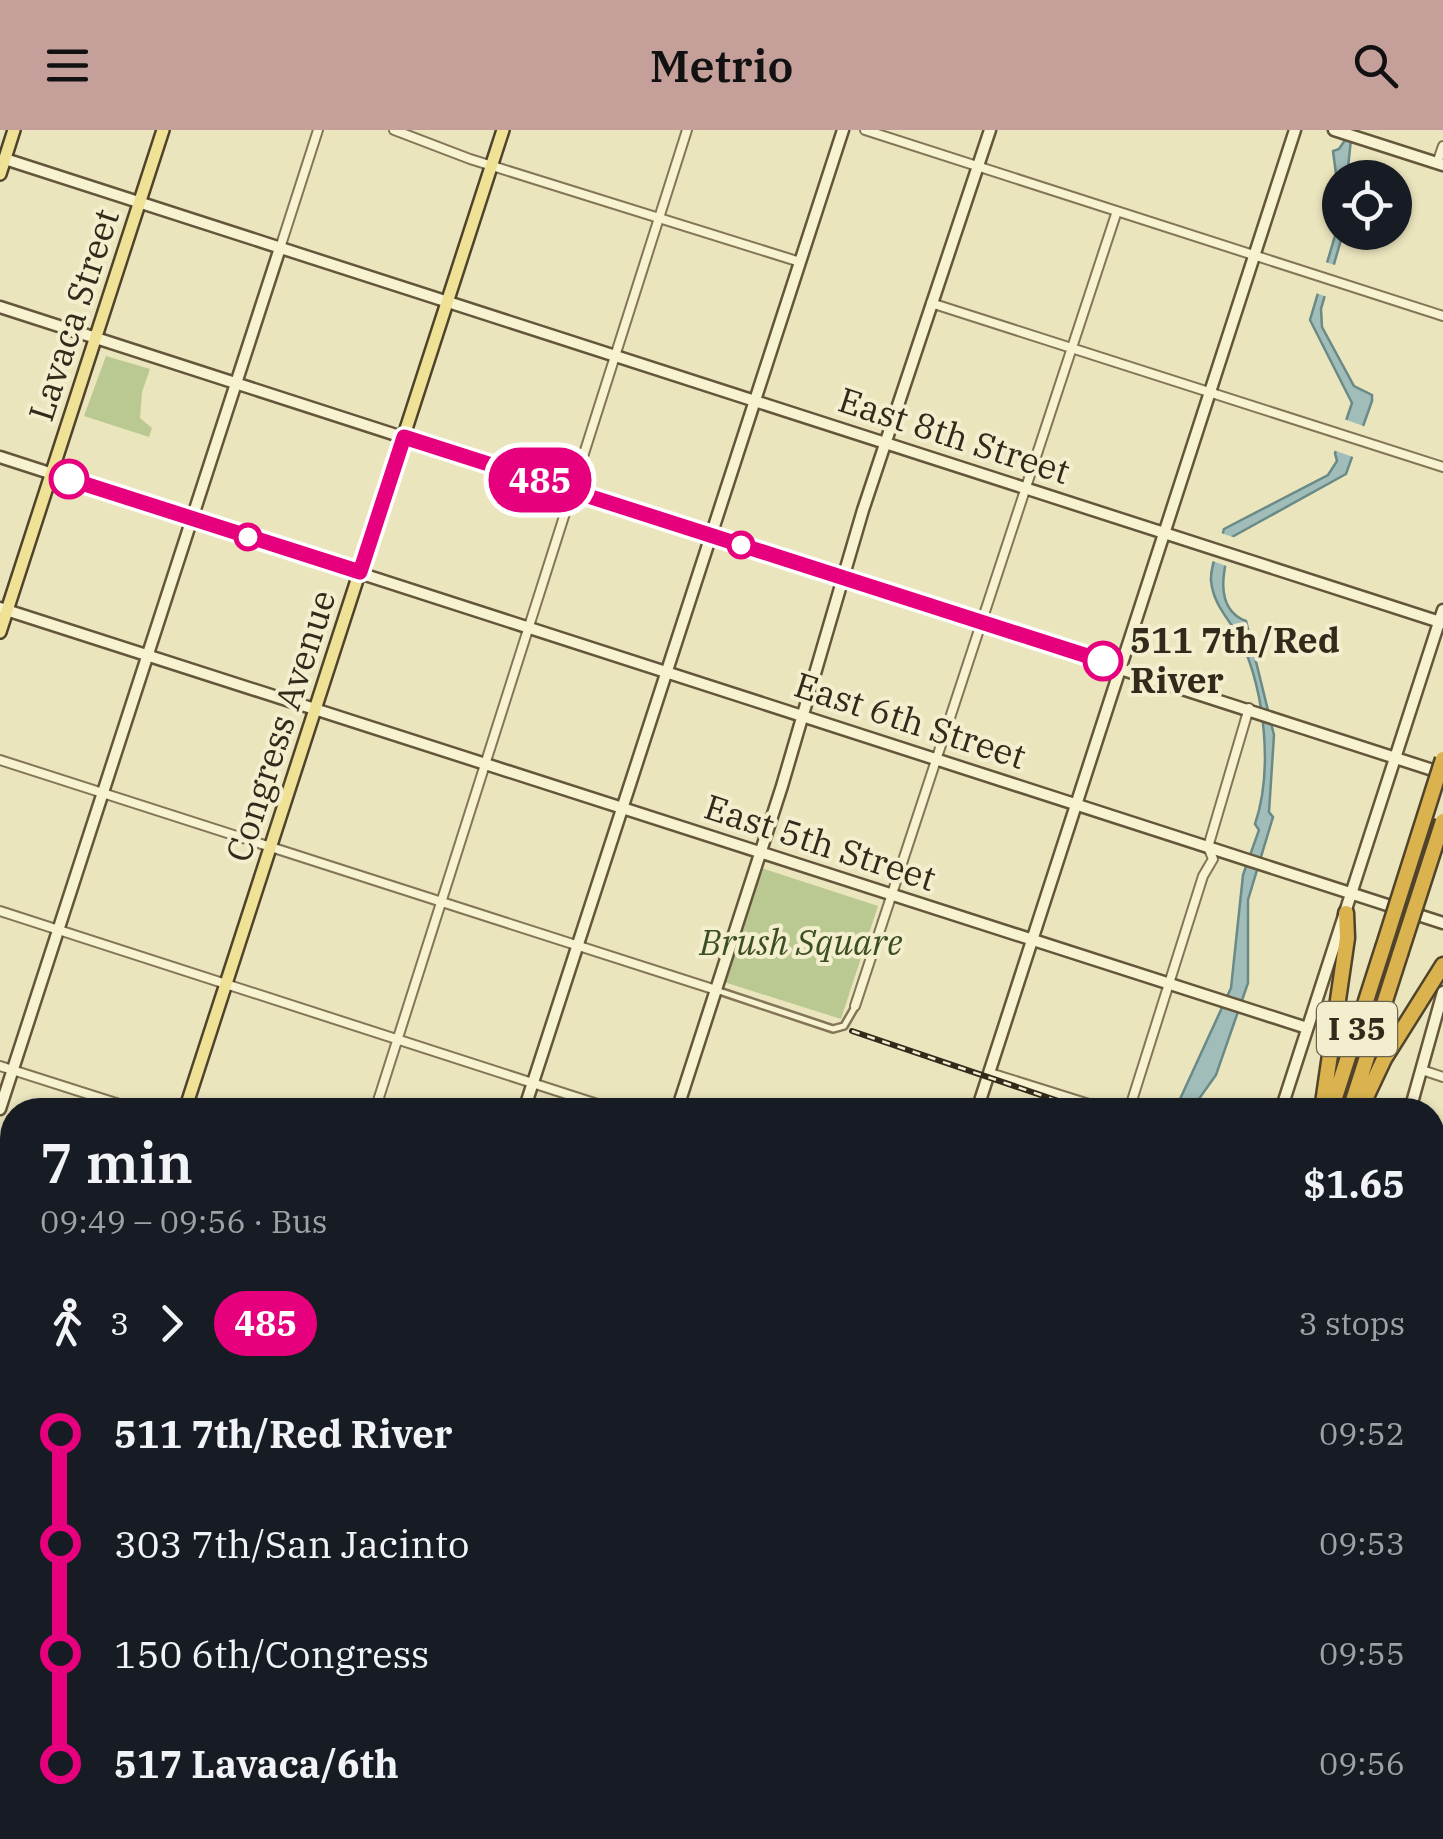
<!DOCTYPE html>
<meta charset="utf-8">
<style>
:root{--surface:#171b24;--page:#242831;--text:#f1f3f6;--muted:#9ea1a6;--accent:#c59f9a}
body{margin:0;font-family:"IBM Plex Serif",serif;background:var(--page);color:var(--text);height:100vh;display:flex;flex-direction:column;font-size:38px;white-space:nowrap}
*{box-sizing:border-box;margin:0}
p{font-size:32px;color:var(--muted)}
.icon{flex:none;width:55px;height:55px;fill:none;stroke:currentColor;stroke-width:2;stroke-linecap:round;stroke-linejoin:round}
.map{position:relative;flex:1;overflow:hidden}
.details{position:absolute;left:0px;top:968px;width:1445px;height:742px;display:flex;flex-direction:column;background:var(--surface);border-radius:40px 40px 0 0;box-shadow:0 2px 8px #0004}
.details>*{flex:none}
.badge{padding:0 20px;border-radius:32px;font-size:35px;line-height:65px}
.controls{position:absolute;left:1322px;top:30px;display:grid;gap:20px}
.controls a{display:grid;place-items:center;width:90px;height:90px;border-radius:50%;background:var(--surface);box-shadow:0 2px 8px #0004;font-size:50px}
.map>.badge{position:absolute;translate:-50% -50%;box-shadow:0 0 0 5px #fff}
.legs{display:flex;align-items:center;gap:15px;height:110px;padding:0 40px;font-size:32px}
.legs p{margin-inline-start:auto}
.headline{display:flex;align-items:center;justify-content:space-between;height:170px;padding:0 40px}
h1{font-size:55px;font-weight:600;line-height:75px}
ul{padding:0 40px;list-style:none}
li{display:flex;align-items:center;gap:35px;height:110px;font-size:38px}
li i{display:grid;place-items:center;width:15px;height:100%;margin:0 12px;background:currentColor}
li i::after{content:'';width:25px;height:25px;margin:-12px;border:8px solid;border-radius:50%;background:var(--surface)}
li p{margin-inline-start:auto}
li:first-child i{background:linear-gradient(#0000 50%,currentColor 0)}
li:last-child i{background:linear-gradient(currentColor 50%,#0000 0)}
header{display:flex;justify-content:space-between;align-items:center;height:130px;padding:0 40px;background:var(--accent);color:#111;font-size:45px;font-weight:600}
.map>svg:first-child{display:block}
.green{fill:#bac992}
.water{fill:#a1bdb9;stroke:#698a87;stroke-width:2.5}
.pier{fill:#ebe5be}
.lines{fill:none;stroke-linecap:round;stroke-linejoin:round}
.pedestrian-casing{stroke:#837557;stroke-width:10}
.minor-casing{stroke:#837557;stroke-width:12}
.secondary-casing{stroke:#64563b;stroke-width:15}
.primary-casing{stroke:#50432c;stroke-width:16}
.motorway-casing{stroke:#50432c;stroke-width:19}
.pedestrian{stroke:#f7f2d0;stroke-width:5}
.minor{stroke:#f7f2d0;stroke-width:8}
.secondary{stroke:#f7f2d0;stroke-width:10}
.primary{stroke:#efe195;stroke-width:11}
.motorway{stroke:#dab34f;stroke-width:14}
.rail-casing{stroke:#322a1b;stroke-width:6}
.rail{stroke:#f3eecd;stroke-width:2.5;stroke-dasharray:8;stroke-linecap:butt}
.motorway-bridge-casing{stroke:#50432c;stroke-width:19;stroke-linecap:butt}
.motorway-bridge{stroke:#dab34f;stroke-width:14}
.line-1-casing{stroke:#fff;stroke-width:22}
.line-1{stroke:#e6007e;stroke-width:15}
.stop-1-dot{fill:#fff;stroke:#e6007e;stroke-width:5}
.labels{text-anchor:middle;stroke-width:8;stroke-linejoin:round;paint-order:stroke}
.shield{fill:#f3eecd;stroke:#6c6550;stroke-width:2.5}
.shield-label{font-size:32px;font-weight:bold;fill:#322a1b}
.street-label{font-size:35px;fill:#322a1b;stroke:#f3eecd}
.stop-label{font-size:35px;font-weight:bold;fill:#322a1b;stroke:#f3eecd;text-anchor:start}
.park-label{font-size:35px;font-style:italic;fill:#3c4e23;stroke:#f3eecd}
</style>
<header><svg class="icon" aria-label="menu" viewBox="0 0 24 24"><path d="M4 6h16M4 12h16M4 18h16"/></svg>Metrio<svg class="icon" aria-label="search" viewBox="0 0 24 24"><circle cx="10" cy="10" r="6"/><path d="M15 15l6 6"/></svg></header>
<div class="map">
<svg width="1443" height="1709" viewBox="0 0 1443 1709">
<rect width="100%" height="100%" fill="#ebe5be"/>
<path class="green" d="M 106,226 L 150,239 L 142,262 L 140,288 L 152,298 L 149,307 L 84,286 Z
M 761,738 L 878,776 L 841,889 L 724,852 Z
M 0,1101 L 12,1105 L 12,1201 L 0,1193 Z
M 441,1698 L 720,1698 L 731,1709 L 445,1709 Z"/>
<path class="water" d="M 1352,0 L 1347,47 L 1340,48 L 1340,74 L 1333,21 L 1339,19 Z
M 1340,89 L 1343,103 L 1321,179 L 1322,197 L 1354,256 L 1372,265 L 1372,271 L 1346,344 L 1232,407 C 1225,433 1211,478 1246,491 L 1274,605 L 1269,682 L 1273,687 L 1248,770 L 1248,853 L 1216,945 L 1191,980 L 1175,980 L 1231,858 L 1243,745 L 1259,700 L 1255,694 C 1273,641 1265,564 1242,513 C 1232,491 1214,478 1211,451 C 1210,435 1220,415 1224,399 L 1328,345 L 1337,331 L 1335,323 L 1352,273 L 1310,190 Z
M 0,1193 L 12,1202 L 12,1508 L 0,1503 Z
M 252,1698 L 486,1698 L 479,1709 L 255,1709 Z
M 526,1698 L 582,1698 L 575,1709 L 512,1709 L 530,1706 L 532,1701 Z"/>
<path class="pier" d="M 1322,131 L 1338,136 L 1330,168 L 1313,162 Z
M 1344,289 L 1366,297 L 1356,328 L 1333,320 Z
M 1218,402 L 1239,409 L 1229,437 L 1210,430 Z"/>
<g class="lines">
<g class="pedestrian-casing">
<path id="pedestrian" d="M 719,861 L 833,899 L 844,896 L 855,877"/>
</g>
<g class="minor-casing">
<path id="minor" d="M 394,0 L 470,29 L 800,132
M 865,0 L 1443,186
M 1437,33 L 1443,16
M 280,118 L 318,0
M 931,173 L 1443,337
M 0,630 L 716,860
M 0,781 L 616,980
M 855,876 L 1117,81
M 0,936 L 138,980
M 1422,940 L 1443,947
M 990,943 L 1108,980
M 375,980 L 687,0
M 1129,980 L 1203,746 L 1213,729 L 1208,717 L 1249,578
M 1432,1107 L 1437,1095
M 1432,1247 L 1443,1251
M 1432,1399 L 1443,1404
M 1432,1479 L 1443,1452
M 1404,1698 L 1433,1709
M 905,1709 L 909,1698
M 1339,1709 L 1344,1698"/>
</g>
<g class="secondary-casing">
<path id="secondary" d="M 1334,0 L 1443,35
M 5,29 L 1443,493
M 0,177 L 1442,643
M 0,327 L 1443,793
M 0,478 L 1307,898
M 0,979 L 280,118
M 524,980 L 843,0
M 677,980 L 782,656 L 863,380 L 990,0
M 977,980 L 1295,0
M 1281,980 L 1443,480
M 1410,980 L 1443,862
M 1432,1554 L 1443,1558
M 1046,1709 L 1050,1698
M 1183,1709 L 1185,1698"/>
</g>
<g class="primary-casing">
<path id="primary" d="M 0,44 L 14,0
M 0,502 L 163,0
M 185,980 L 503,0
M 0,1085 L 12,1089
M 0,1557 L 12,1519"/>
</g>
<g class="motorway-casing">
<path id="motorway" d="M 1322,980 L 1347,808 L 1346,783
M 1331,980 L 1383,818
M 1350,980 L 1400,824
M 1360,980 L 1384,929 L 1443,835
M 1070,1709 L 1070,1698
M 1087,1709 L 1089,1698
M 1130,1709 L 1133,1698
M 1170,1709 L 1175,1698"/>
</g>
<use href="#pedestrian" class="pedestrian"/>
<use href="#minor" class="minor"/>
<use href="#secondary" class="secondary"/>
<use href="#primary" class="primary"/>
<use href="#motorway" class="motorway"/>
<g class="rail-casing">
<path id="rail" d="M 852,901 L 1085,980
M 1432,1071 L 1443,1075"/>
</g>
<use href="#rail" class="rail"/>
<g class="motorway-bridge-casing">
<path id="motorway-bridge" d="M 1383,818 L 1443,629
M 1400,824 L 1443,691"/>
</g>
<use href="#motorway-bridge" class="motorway-bridge"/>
</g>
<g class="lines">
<g class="line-1-casing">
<path id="line-1" d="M 69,349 L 360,442 L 404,307 L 1103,531"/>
</g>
<use href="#line-1" class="line-1"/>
</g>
<g class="stop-1-dot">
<circle cx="69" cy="349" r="18"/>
<circle cx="248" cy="407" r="12"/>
<circle cx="741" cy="415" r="12"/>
<circle cx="1103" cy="531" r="18"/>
</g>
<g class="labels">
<rect class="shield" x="1317" y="872" width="80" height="54" rx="8"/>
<g class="shield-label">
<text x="1357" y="910">I 35</text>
</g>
<g class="street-label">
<text transform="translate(74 185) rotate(-72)" y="12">Lavaca Street</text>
<text transform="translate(954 306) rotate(18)" y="12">East 8th Street</text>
<text transform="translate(910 591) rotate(18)" y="12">East 6th Street</text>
<text transform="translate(281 596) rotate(-72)" y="12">Congress Avenue</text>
<text transform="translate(820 713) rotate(18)" y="12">East 5th Street</text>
</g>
<g class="stop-label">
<text x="1130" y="523">511 7th/Red<tspan x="1130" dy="40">River</tspan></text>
</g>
<g class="park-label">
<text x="801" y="825">Brush Square</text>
</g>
</g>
</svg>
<div class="controls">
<a><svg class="icon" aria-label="locate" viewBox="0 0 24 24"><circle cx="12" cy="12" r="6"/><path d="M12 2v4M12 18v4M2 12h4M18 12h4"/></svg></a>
</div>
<b class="badge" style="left:540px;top:350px;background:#e6007e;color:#fff">485</b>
<section class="details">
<div class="headline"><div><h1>7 min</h1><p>09:49 – 09:56 · Bus</p></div><b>$1.65</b></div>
<div class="legs"><svg class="icon" aria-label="walk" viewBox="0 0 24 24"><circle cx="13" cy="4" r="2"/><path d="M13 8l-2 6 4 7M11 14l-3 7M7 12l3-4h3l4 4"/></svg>3<svg class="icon" aria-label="forward" viewBox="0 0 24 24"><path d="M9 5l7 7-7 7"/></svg><b class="badge" style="background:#e6007e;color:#fff">485</b><p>3 stops</p></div>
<ul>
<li><i style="color:#e6007e"></i><b>511 7th/Red River</b><p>09:52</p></li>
<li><i style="color:#e6007e"></i><span>303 7th/San Jacinto</span><p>09:53</p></li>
<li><i style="color:#e6007e"></i><span>150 6th/Congress</span><p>09:55</p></li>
<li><i style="color:#e6007e"></i><b>517 Lavaca/6th</b><p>09:56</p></li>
</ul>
</section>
</div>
